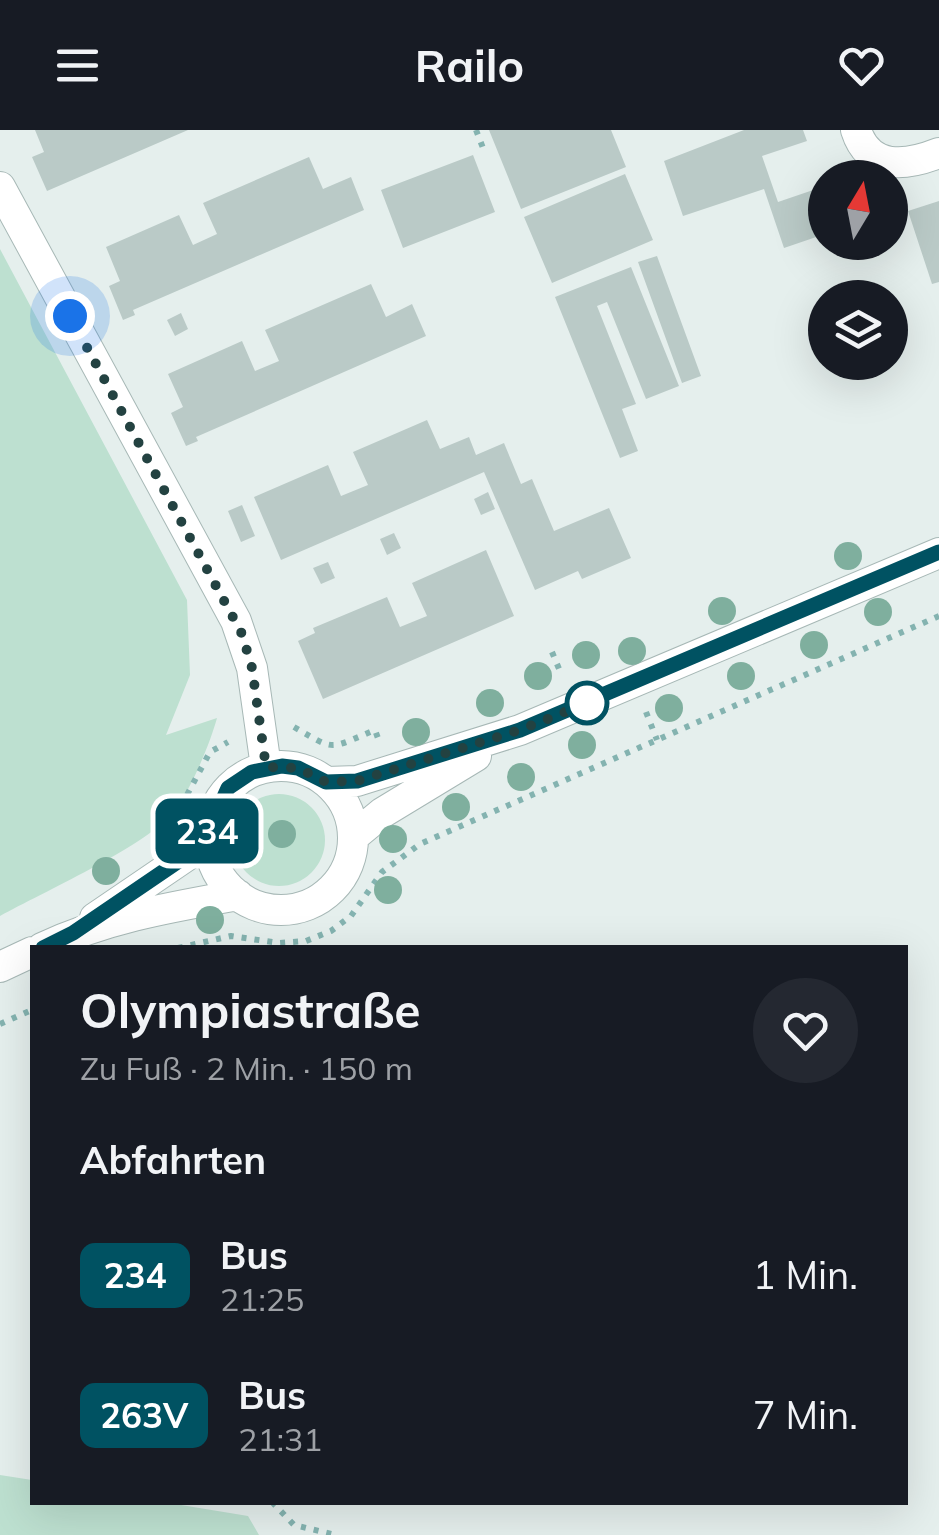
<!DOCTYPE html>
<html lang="de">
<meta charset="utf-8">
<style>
:root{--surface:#171b24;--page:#242831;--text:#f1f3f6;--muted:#9ea1a6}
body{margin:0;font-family:Mulish,sans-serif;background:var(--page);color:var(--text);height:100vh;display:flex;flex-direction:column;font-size:38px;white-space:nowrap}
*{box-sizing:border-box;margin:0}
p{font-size:32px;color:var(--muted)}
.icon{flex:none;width:55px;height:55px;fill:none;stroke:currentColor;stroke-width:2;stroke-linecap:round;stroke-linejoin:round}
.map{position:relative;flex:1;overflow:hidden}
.details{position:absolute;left:30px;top:815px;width:878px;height:560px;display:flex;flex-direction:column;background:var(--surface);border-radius:0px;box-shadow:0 10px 40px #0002}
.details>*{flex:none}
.badge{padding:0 20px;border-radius:15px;font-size:35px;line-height:65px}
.needle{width:65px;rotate:10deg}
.fabs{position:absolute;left:808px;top:30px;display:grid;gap:20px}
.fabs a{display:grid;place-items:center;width:100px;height:100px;border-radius:50%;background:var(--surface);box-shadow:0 10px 40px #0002;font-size:50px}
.you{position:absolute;width:50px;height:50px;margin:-25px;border:8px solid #fff;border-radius:50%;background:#1a73e8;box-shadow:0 0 0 15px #1a73e833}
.map>.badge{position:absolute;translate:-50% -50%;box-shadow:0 0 0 5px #fff}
h2{padding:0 50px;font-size:38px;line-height:90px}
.round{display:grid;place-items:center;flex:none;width:105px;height:105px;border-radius:52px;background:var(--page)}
.headline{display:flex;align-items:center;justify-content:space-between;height:170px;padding:0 50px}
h1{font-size:48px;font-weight:700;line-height:75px}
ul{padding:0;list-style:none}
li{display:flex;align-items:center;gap:30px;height:140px;padding:0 50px}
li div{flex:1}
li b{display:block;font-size:38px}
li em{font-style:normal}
li .badge{min-width:110px;font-weight:700;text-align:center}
header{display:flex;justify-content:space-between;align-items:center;height:130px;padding:0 50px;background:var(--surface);font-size:45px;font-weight:700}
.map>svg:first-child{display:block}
.green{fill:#bde0d0}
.building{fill:#bacac7}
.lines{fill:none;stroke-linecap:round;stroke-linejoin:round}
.minor-casing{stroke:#a7b8b6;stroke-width:32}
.path{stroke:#84b3b0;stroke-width:6;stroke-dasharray:5 8;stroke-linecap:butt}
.minor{stroke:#fff;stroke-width:30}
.tree{fill:#7faf9e}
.line-casing{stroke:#fff;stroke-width:22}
.line{stroke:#005262;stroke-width:15}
.walk{stroke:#234241;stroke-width:10;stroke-dasharray:0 18}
.stop-dot{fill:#fff;stroke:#005262;stroke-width:5}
</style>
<header><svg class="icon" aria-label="menu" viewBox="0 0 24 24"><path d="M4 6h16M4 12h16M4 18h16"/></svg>Railo<svg class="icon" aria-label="heart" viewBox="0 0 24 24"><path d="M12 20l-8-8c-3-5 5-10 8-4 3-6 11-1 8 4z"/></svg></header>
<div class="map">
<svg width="939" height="1405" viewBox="0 0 939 1405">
<rect width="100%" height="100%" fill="#e5efed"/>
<path class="green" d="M 0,119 L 187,470 L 190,545 L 166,605 L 217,588 C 210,614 189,664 172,684 C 143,717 42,763 0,786 Z
M233 710a46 46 0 1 1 92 0a46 46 0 1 1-92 0Z
M 0,1345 L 32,1350 L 32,1372 L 169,1373 L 248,1386 L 259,1405 L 0,1405 Z"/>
<path class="building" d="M 35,0 L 188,0 L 47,61 L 32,27 L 44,22 Z
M 489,0 L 611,0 L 626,37 L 521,79 Z
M 744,0 L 803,0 L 807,11 L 762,26 L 778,72 L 822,57 L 825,104 L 784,118 L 764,59 L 683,86 L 664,31 Z
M 473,25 L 495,82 L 403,118 L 381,60 Z
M 309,27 L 323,59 L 351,47 L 364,80 L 133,180 L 135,185 L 123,190 L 109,156 L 120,151 L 106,117 L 179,85 L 193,115 L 217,104 L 203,73 Z
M 625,44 L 653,110 L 552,153 L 524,87 Z
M 939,71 L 939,152 L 932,154 L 908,81 Z
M 657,126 L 701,246 L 682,253 L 638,132 Z
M 631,137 L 679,256 L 646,269 L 607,172 L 597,176 L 636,274 L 622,279 L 638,321 L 620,328 L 555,167 Z
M 371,154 L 386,187 L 412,174 L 426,206 L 196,307 L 198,311 L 186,316 L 171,283 L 183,277 L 168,244 L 242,211 L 255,241 L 279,231 L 265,200 Z
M 181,183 L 188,199 L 175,206 L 167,190 Z
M 427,290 L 440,319 L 469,307 L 476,325 L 504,313 L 521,354 L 532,349 L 554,401 L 609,378 L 631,428 L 582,449 L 578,441 L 535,460 L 484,342 L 281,430 L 254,367 L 328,335 L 341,366 L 368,355 L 353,322 Z
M 488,362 L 495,379 L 481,385 L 474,369 Z
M 242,375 L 255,406 L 241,412 L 228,381 Z
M 394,403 L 401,418 L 387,425 L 380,409 Z
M 486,420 L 514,486 L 323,569 L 298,511 L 315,503 L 313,498 L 387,467 L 400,497 L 427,486 L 412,453 Z
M 328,432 L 335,448 L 321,454 L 313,438 Z"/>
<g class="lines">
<g class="minor-casing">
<path id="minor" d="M 856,0 C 869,41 906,36 939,23
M 0,57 L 236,491 L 252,538 L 266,637
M209 708a72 72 0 1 1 144 0a72 72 0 1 1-144 0Z
M 327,652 L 357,651 L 520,600 L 939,423
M 353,707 L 382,683 L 476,626
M 95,788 L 192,722 L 210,698
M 42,818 C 105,788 171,777 238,765
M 0,837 L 32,822"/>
</g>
<path class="path" d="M 476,0 L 483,18
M 552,522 L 562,546
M 646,582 L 657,610
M 294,597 C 336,621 327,620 375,600 L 379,611
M 181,676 L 210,622 L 228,612
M 178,818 L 231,806 L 279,813 L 306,811 L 331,801 L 351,786 L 382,742 L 420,714 L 939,486
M 0,894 L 32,880
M 272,1372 L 294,1395 L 336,1405"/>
<use href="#minor" class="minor"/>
</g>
<g class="tree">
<circle cx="848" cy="426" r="14"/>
<circle cx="722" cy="481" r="14"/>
<circle cx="878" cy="482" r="14"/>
<circle cx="814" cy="515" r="14"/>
<circle cx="632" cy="521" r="14"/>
<circle cx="586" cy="525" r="14"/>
<circle cx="538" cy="546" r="14"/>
<circle cx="741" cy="546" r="14"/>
<circle cx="490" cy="573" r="14"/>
<circle cx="669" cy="578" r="14"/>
<circle cx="416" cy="602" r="14"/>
<circle cx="582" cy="615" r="14"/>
<circle cx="521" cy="647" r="14"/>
<circle cx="456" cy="677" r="14"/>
<circle cx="282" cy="704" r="14"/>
<circle cx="393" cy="709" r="14"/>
<circle cx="174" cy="710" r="14"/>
<circle cx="106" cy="741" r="14"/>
<circle cx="388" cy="760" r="14"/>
<circle cx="210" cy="790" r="14"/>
</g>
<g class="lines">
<g class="line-casing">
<path id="line" d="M 43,818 L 73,803 L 192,722 L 210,698 L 228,658 L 252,642 L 282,636 L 298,638 L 326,652 L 357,651 L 520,600 L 939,422"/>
</g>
<use href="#line" class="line"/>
<path class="walk" d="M 70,186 L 242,504 L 252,538 L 266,637 L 298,638 L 326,652 L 357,651 L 520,600 L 600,568 L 587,573"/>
</g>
<circle class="stop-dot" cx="587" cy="573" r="20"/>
</svg>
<div class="fabs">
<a><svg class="needle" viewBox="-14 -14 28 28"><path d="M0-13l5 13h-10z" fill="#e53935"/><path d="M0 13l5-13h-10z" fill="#9ea1a6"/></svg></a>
<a><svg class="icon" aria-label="layers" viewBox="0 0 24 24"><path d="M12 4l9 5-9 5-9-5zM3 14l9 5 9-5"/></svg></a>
</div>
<div class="you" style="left:70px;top:186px"></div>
<b class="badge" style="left:207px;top:701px;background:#005262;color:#fff">234</b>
<section class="details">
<div class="headline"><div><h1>Olympiastraße</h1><p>Zu Fuß · 2 Min. · 150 m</p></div><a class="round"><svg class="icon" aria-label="heart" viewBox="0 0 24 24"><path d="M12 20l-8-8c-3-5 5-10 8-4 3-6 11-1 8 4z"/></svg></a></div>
<h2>Abfahrten</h2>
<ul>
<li><span class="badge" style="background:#005262;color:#fff">234</span><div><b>Bus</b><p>21:25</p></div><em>1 Min.</em></li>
<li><span class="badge" style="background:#005262;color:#fff">263V</span><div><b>Bus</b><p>21:31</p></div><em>7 Min.</em></li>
</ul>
</section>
</div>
